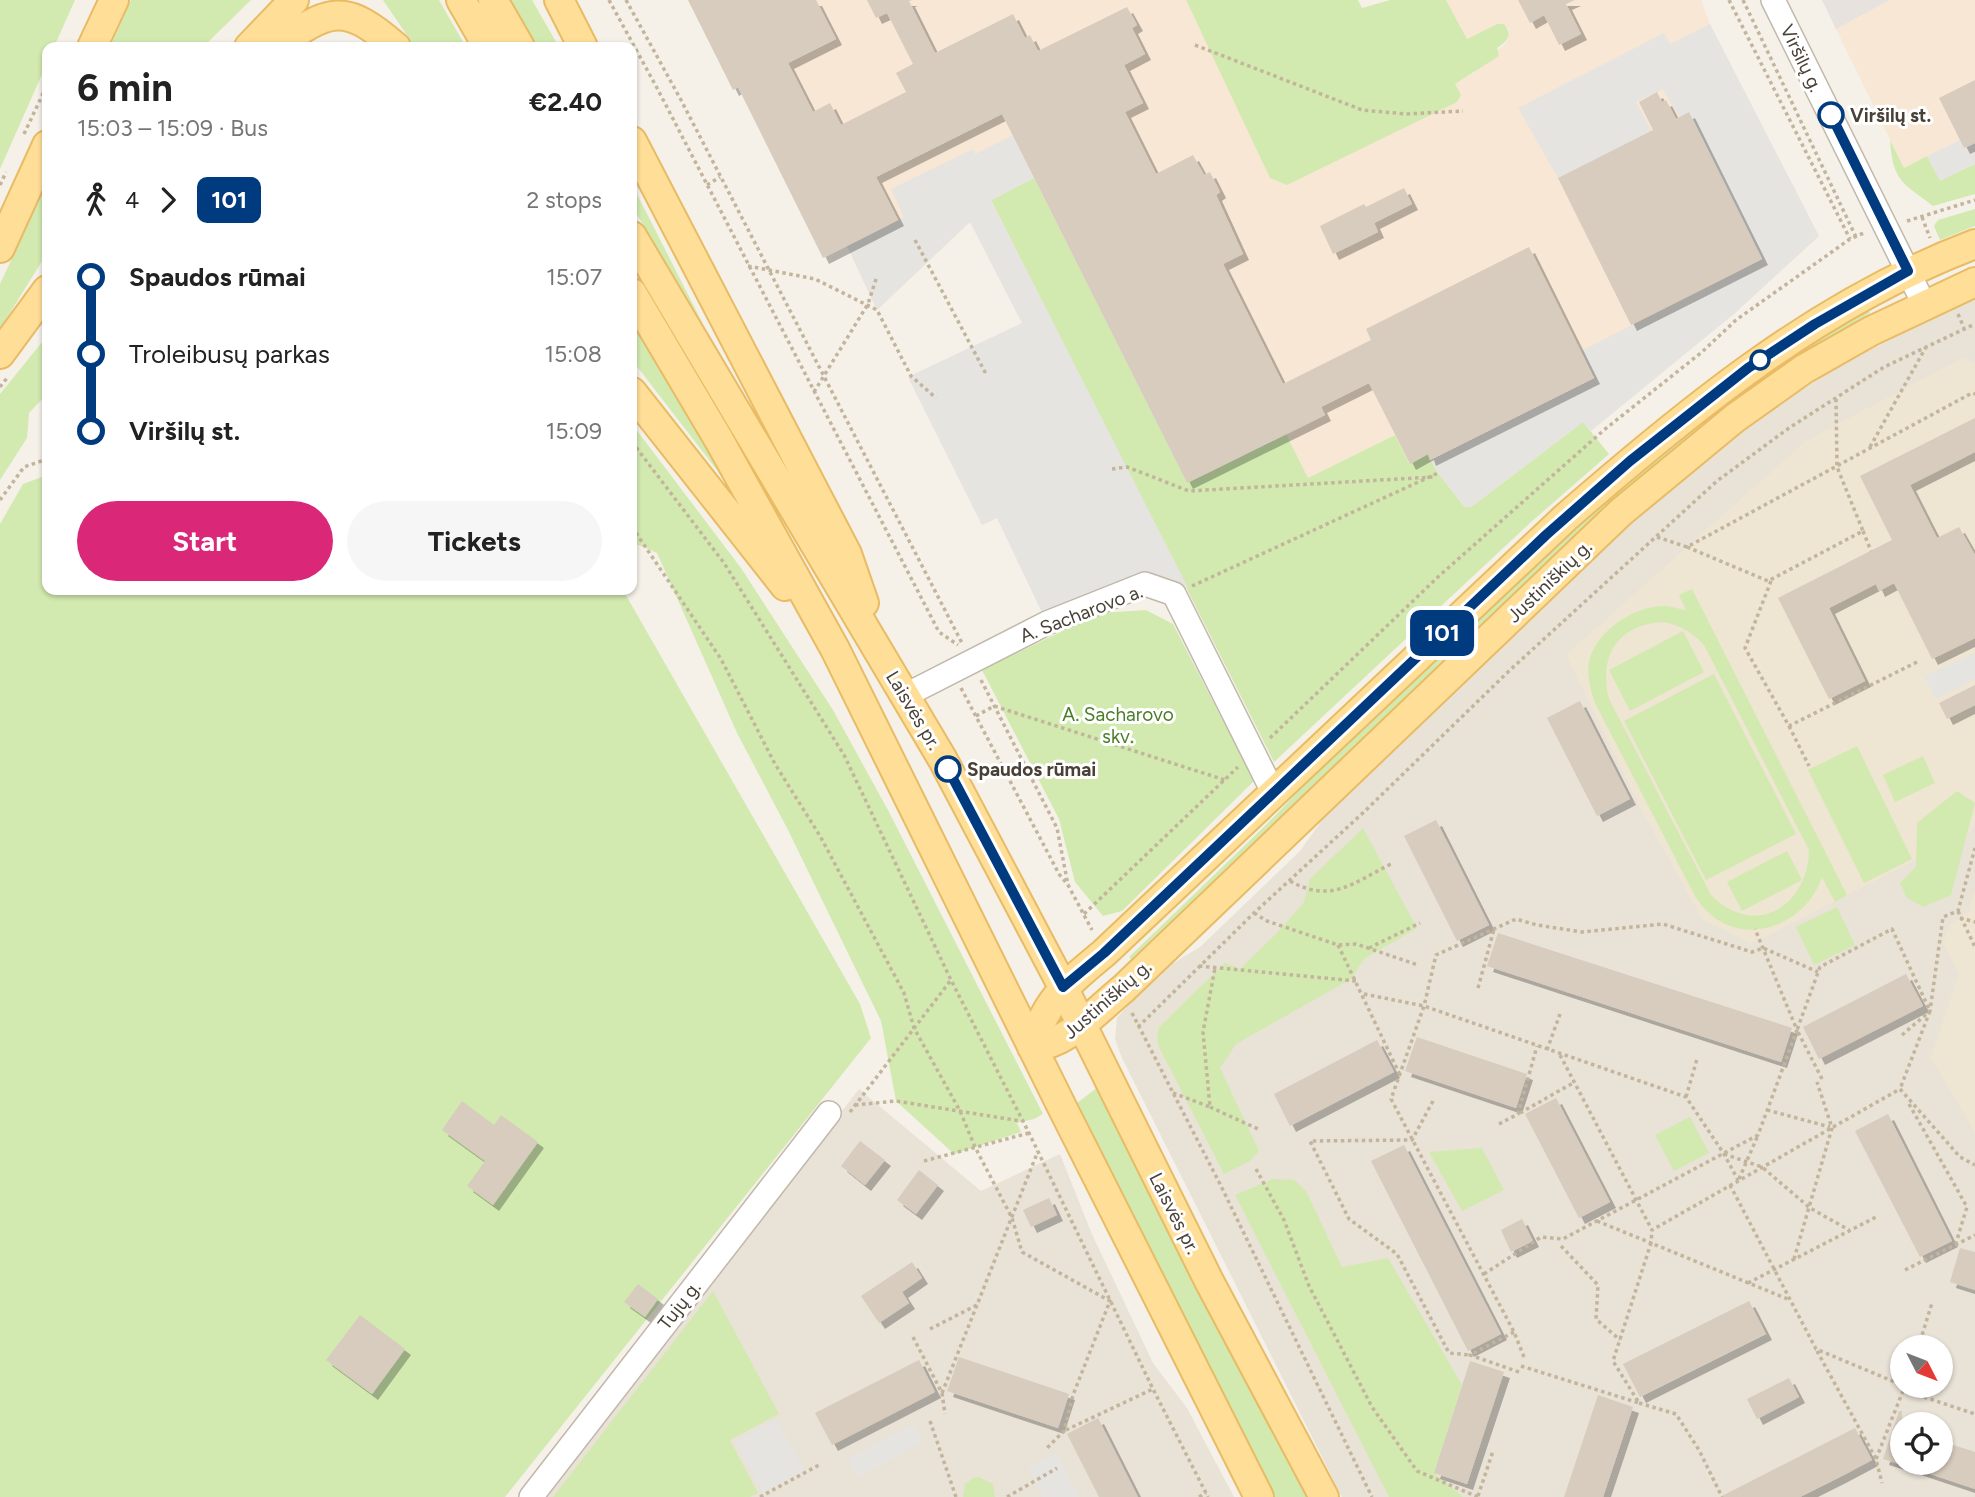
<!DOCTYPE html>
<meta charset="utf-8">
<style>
:root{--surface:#fff;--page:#f6f6f6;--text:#222;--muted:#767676;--accent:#db2777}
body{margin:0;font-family:Figtree,sans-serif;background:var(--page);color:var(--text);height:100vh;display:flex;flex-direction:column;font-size:26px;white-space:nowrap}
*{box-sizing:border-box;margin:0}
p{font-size:23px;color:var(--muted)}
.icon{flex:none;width:38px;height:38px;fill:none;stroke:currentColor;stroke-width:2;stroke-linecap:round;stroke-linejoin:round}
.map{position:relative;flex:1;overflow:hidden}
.side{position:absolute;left:42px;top:42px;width:595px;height:553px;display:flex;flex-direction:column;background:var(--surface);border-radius:14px;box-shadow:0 2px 5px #0004}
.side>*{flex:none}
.badge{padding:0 14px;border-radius:10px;font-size:24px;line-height:46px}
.needle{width:46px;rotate:132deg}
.fabs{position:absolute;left:1890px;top:1335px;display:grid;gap:14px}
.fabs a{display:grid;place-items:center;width:63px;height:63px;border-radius:50%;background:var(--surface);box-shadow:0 2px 5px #0004;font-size:35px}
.map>.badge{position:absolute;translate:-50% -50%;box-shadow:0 0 0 4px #fff}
.legs{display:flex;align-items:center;gap:10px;height:77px;padding:0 35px;font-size:23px}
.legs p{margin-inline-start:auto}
.headline{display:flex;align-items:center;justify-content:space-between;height:119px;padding:0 35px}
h1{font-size:38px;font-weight:700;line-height:52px}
.cta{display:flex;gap:14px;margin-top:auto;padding:14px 35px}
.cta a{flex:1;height:80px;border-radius:42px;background:var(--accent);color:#fff;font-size:28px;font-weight:700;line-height:80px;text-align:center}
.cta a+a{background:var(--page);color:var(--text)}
ul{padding:0 35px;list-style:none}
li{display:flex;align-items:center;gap:24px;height:77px;font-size:26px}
li i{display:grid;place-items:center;width:10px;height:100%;margin:0 9px;background:currentColor}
li i::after{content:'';width:18px;height:18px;margin:-9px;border:5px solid;border-radius:50%;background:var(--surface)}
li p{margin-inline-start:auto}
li:first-child i{background:linear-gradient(#0000 50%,currentColor 0)}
li:last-child i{background:linear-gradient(currentColor 50%,#0000 0)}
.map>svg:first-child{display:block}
.residential{fill:#e9e2d7;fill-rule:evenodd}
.commercial{fill:#f7e7d4}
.industrial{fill:#e7e2dd}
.education{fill:#eee5d2}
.green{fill:#d2eab0;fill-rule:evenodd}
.parking{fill:#e6e4e0}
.building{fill:#d7ccbe;filter:url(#shadow)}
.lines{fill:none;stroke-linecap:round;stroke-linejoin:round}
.minor-casing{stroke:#c1b8ab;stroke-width:26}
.major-casing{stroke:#e8bb64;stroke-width:32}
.path{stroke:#c3b49c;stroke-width:3.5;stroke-dasharray:3.5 3.5;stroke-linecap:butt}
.minor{stroke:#fff;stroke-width:23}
.major{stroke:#ffde97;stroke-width:28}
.line-1-casing{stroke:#fff;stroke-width:16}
.line-1{stroke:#003b80;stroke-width:10}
.stop-1-dot{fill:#fff;stroke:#003b80;stroke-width:3.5}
.labels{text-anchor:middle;stroke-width:6;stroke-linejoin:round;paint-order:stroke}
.street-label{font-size:19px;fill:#494137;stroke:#fff}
.stop-label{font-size:19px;font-weight:bold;fill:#494137;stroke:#fff;text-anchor:start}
.park-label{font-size:19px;fill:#4b7d27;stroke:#fff}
</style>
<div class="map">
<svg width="1975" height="1497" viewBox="0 0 1975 1497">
<defs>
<filter id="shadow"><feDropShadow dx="6" dy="6" stdDeviation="0" flood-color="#0004"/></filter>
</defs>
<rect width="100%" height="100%" fill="#f5f1e9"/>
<path class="residential" d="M 1975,300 L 1975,1497 L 1342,1497 L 1122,1058 L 1115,1039 L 1117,1018 L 1137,995 L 1167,967 L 1200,947 L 1300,851 L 1332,806 L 1631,523 L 1754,421 L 1831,371 L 1938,314 ZM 1902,1348 L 1941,1348 L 1941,1386 L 1902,1386 ZM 1902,1424 L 1941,1424 L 1941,1463 L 1902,1463 Z
M 859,1089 L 981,1191 L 1060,1154 L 1091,1232 L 1153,1363 L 1187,1408 L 1234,1497 L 542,1497 Z"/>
<path class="commercial" d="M 688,0 L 1186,0 L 1201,32 L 1454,84 L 1476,72 L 1475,69 L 1506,43 L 1509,34 L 1509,29 L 1504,24 L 1497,24 L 1467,39 L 1446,0 L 1701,0 L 1710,24 L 1819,236 L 1735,313 L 1591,431 L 1583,422 L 1471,507 L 1438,473 L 1428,455 L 1410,464 L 1395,435 L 1308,478 L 1285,434 L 1187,483 L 1034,178 L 991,200 L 1188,588 L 1145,584 L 1047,623 L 997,518 L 982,525 L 908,377 L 1022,323 L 970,222 L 877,310 L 847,246 L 823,258 L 738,88 L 733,90 Z
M 1890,0 L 1975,0 L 1975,143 L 1964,148 L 1959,140 L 1904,168 L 1836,29 Z"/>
<path class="industrial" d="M 1822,0 L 1890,0 L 1836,29 Z"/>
<path class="education" d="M 1962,358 L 1975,363 L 1975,822 L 1972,831 L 1752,944 L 1703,920 L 1644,815 L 1566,655 L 1806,441 Z
M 1975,891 L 1975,1133 L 1931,1057 L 1959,974 L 1943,943 L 1950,924 L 1968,913 Z"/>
<path class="green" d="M 0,0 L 75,0 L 54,47 L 47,47 L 47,63 L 0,169 Z
M 131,0 L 251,0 L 203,47 L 110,47 Z
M 383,0 L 439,0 L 466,47 L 415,47 Z
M 511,0 L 532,0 L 559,47 L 537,47 Z
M 1186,0 L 1358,0 L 1362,8 L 1390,0 L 1446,0 L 1467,39 L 1497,24 L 1504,24 C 1514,35 1506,42 1497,48 L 1499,56 L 1455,84 L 1461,95 L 1457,102 L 1287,185 L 1270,178 Z
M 1890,140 L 1904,168 L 1927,156 L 1940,180 L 1975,164 L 1975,194 L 1933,206 C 1902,182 1893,182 1890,140 Z
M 1034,178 L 1187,483 L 1286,434 L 1308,478 L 1395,435 L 1409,463 L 1428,454 L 1438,473 L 1464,506 L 1471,507 L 1583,422 L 1609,454 L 1530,523 L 1274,762 L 991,200 Z
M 47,183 L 47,253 L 0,329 L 0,284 Z
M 632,185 L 641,202 L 704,326 L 632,206 Z
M 1975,209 L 1975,226 L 1940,240 L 1934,226 L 1938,220 Z
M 1867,308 L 1870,313 L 1795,358 L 1743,393 L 1621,492 L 1131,959 L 1129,957 L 1268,823 L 1356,731 L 1519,576 L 1679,437 L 1801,346 Z
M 632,321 L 730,487 L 632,360 Z
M 47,336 L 47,394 L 29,413 L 27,438 L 0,480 L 0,394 Z
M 632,424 L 741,568 L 833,710 L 889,812 L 1043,1114 L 1034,1119 L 1017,1123 L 1021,1132 L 954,1154 L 896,1101 L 881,1021 L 788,830 L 737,733 L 657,553 L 639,545 L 632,548 Z
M 47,475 L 47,590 L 623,590 L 860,1004 L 871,1038 L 505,1497 L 0,1497 L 0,524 L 23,484 Z
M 1692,589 L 1847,895 L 1835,902 L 1822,877 C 1808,920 1755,946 1715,918 C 1707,912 1701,905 1696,898 L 1595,703 C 1590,688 1585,670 1591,655 C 1602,627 1636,606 1665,606 C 1672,606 1679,609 1686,610 L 1679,595 ZM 1664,622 C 1681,626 1692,632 1704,645 L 1809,850 C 1808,907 1754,939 1711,895 L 1609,699 C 1598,656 1618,624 1664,622 Z
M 1146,610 L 1173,624 L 1254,781 L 1122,911 L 1103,916 L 1075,882 L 1059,819 L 982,670 L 1100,613 Z
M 1683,631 L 1704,672 L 1630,711 L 1609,670 Z
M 1714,674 L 1796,834 L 1706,880 L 1624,721 Z
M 1857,746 L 1912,859 L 1864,883 L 1808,770 Z
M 1923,756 L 1935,783 L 1895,802 L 1883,775 Z
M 1957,791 L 1975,803 L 1951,895 L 1923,907 L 1907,898 L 1900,883 L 1916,867 L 1917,823 Z
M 1363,828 L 1417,928 L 1364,959 L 1351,979 L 1236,1044 L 1220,1068 L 1259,1151 L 1250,1161 L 1224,1174 L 1158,1045 L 1157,1037 L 1159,1027 L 1225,963 L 1240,969 L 1278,932 L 1304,902 L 1310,879 Z
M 1787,851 L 1802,880 L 1742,911 L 1727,882 Z
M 1837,907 L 1855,945 L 1814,965 L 1796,927 Z
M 1098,1087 L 1307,1497 L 1271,1497 C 1205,1366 1143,1234 1077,1103 Z
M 1690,1117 L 1709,1153 L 1674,1171 L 1655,1135 Z
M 1482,1148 L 1504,1190 L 1462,1211 L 1429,1152 Z
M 1273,1179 L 1294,1180 L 1306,1191 L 1342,1267 L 1388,1258 L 1462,1385 L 1434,1473 L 1463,1497 L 1389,1497 L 1235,1195 Z
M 713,1291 L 779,1414 L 730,1440 L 758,1493 L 750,1497 L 553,1497 Z
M 979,1477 L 993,1484 L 995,1497 L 963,1497 L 965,1484 L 973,1478 Z"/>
<path class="parking" d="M 1710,24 L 1819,236 L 1735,313 L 1591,431 L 1583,422 L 1471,507 L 1464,506 L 1438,473 L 1430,460 L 1594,378 L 1581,351 L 1762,259 L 1689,113 L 1679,117 L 1663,89 L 1636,102 L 1652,131 L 1558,178 L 1518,108 L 1664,33 L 1670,44 Z
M 1013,135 L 1034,178 L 991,200 L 1188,588 L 1174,594 L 1145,584 L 1047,623 L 997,518 L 982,525 L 908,377 L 1022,323 L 970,222 L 877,310 L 847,246 L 904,217 L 891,189 L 973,149 L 975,154 Z
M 1960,140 L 1964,148 L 1975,143 L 1975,164 L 1940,181 L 1927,156 Z
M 1975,653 L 1975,680 L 1935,699 L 1924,676 Z
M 777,1419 L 804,1471 L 763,1493 L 735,1441 Z
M 913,1424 L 923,1442 L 858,1477 L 848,1459 Z
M 1057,1453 L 1079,1497 L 1042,1497 L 1028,1468 Z"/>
<path class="building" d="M 688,0 L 816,0 L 836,39 L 788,63 L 813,112 L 830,103 L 841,125 L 906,92 L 896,73 L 913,64 L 887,13 L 876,18 L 867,0 L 912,0 L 909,1 L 935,53 L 1013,14 L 1025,38 L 1030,35 L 1038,51 L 1127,7 L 1137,25 L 1132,28 L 1145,54 L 1124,65 L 1143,103 L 1125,112 L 1156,174 L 1193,155 L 1204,175 L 1210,172 L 1220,192 L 1216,195 L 1243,254 L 1223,264 L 1283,384 L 1371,340 L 1366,329 L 1529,247 L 1594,378 L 1430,460 L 1428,454 L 1410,464 L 1369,383 L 1321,407 L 1325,415 L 1187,483 L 1002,114 L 876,177 L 898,220 L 823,258 L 738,87 L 733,90 Z
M 1518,0 L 1575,0 L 1566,4 L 1581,34 L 1559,45 L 1544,15 L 1530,23 Z
M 1975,80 L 1975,143 L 1964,148 L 1939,98 Z
M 1657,92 L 1662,102 L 1666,100 L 1676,119 L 1689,112 L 1762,259 L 1631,325 L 1558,178 L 1653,130 L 1639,102 Z
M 1404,188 L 1412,204 L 1374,223 L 1378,232 L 1333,254 L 1320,226 L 1364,204 L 1366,207 Z
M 1975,418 L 1975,452 L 1910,485 L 1937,538 L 1959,527 L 1975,555 L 1975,638 L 1932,659 L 1894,583 L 1879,591 L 1876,584 L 1829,608 L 1865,681 L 1829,699 L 1778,598 L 1892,540 L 1860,476 Z
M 1975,685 L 1975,705 L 1947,719 L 1939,703 Z
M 1580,701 L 1630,799 L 1597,816 L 1547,718 Z
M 1436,820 L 1489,925 L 1457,941 L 1404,836 Z
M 1498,933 L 1792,1028 L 1781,1062 L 1487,966 Z
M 1906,974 L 1923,1006 L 1819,1059 L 1803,1027 Z
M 1417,1037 L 1527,1074 L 1516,1108 L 1405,1071 Z
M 1377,1040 L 1394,1072 L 1290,1126 L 1274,1094 Z
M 1556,1098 L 1610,1202 L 1579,1218 L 1525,1114 Z
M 462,1101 L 494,1125 L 501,1115 L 538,1142 L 493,1205 L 467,1186 L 485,1161 L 442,1130 Z
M 1888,1114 L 1952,1241 L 1920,1257 L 1855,1131 Z
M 860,1141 L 885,1160 L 865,1185 L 841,1166 Z
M 1404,1145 L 1501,1334 L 1468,1351 L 1371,1161 Z
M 919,1170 L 938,1185 L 916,1214 L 897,1200 Z
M 1049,1198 L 1057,1215 L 1031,1227 L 1023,1210 Z
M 1522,1219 L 1533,1241 L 1511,1252 L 1501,1230 Z
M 1960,1248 L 1975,1252 L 1975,1290 L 1950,1282 Z
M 912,1262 L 922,1278 L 902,1292 L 909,1303 L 879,1323 L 861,1296 Z
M 638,1284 L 658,1299 L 645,1317 L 624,1302 Z
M 1749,1301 L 1766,1334 L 1640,1397 L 1623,1364 Z
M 360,1315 L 405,1349 L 372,1394 L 326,1360 Z
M 959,1357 L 1069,1394 L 1058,1428 L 947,1391 Z
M 919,1360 L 935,1392 L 832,1445 L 815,1413 Z
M 1470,1361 L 1504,1372 L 1467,1484 L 1434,1473 Z
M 1789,1378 L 1799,1397 L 1757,1419 L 1747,1399 Z
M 1598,1395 L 1633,1407 L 1603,1497 L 1564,1497 Z
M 1899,1411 L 1902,1411 L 1902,1465 L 1883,1459 Z
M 1098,1418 L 1138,1497 L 1099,1497 L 1067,1434 Z
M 1855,1428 L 1872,1460 L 1840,1477 L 1800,1497 L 1720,1497 Z
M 1941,1441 L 1975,1452 L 1975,1489 L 1906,1466 L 1906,1463 L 1941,1463 Z"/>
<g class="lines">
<g class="minor-casing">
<path id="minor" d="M 1773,0 L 1924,304
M 906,695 L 1047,623 L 1145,584 L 1174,594 L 1273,792
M 531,1497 L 829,1113"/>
</g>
<g class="major-casing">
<path id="major" d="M 461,0 L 488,47
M 493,0 L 520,47
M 559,0 L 583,47
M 92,47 L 114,0
M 249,47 L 294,0
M 275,47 C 330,9 343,1 396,47
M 632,141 L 847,554 L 864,603
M 632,236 L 943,760 L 1063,987 L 1209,1281 L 1324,1497
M 0,248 L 47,145
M 632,293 L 719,440 L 835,649 L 1063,1109 L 1259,1497
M 0,354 L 47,290
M 632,392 L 785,586
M 1032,1047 C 1046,999 1067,984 1104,953 L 1565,518 C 1690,409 1819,303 1975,244
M 1032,1047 C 1067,1045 1097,1010 1123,989 L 1621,512 L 1735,418 L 1804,369 L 1871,331 L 1975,282"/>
</g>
<path class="path" d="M 609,0 L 657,88 L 939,632 L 958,645
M 626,0 L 681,100 L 963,645
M 1729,0 L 1850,239
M 1743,0 L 1856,237
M 1195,45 L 1362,110 L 1406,114 L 1463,111
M 24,134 L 47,85
M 0,185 L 6,172
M 707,185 L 720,177
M 1922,217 L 1930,238
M 1907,221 L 1975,200
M 915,240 L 986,374
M 748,266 L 815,279 L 877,310 L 911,376 L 936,398
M 1958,314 L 1964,328
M 0,387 L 7,378
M 814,392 L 868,304 L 877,276
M 632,442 L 724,563 L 844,755 L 951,980 L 1029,1133 L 1153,1389 L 1208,1497
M 1870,447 L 1926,347
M 1112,469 L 1127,467 L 1189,491 L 1433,477
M 0,500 L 24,467 L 47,459
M 632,527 L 721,659 L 775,764 L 820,836 L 904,993 L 914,1028 L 960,1111 L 975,1147 L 1012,1218 L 1022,1252 L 1110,1301 L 1073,1395 L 1064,1431 L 1047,1448
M 1863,531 L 1871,551
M 1657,537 L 1687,547 L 1972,393 L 1975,394
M 1687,547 L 1768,581 L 1863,531 L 1837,467 L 1836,399
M 1771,581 L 1745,648 L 1789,726 L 1917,662
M 1192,586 L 1438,473
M 981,680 L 1057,828 L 1068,885
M 961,688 L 1059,874 L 1068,885 L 1092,930
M 976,716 L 994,706 L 1225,780
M 1789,726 L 1809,766
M 1270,738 L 1439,576 L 1604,430 L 1702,352 L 1736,320 L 1850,239 L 1866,232
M 1290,881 C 1331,904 1353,883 1391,864
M 1958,911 L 1975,947
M 1254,913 L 1267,921 L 1338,945 L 1356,944 L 1418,965
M 1084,914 L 1238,767
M 1960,918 L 1975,922
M 1338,945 L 1400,1075
M 1369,948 L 1420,923
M 1199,966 L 1356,981
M 1478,988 L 1494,929
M 1364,994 L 1424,1006 L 1686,1097 L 1724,1154 L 1738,1180
M 1132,1013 L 1221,1186 L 1372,1497
M 1138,1027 L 1254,913 L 1365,811 L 1510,670 L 1717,481 L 1789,428 L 1884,367 L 1975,324
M 1902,1035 L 1930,1011 L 1943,917 L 1958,911 L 1975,848
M 1547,1050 L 1560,1014
M 1560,1055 L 1652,1230 L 1900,1089 L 1960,1157 L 1975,1165
M 1822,1079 L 1797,1030 L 1820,967 L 1892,929 L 1930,1011 L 1900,1089
M 1173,1093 L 1210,1107 L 1203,1032 L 1215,968
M 1686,1097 L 1697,1059
M 1433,1101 L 1412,1140 L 1310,1141 L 1349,1219 L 1397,1254 L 1449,1353 L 1470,1355
M 1909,1104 L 1967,1207 L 1955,1246
M 855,1105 L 896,1101 L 1021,1121
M 1210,1107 L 1258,1129
M 1767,1110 L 1830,1127
M 850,1112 L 951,980
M 1520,1113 L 1573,1083
M 1499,1124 L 1518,1114 L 1537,1046
M 1724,1154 L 1762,1167 L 1810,1208 L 1849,1230
M 924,1161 L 1029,1133
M 1256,1169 L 1284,1220 L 1309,1286 L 1372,1407 L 1417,1471 L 1478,1497
M 1739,1179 L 1758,1135
M 1730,1185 L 1816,1349 L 1902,1385
M 1597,1221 L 1651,1243 L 1652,1230
M 1561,1246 L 1598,1285 L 1596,1319 L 1620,1340
M 1794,1259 L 1832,1128 L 1817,1082
M 1905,1270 L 1975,1235
M 1484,1274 L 1541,1237 L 1563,1239 L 1758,1135 L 1797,1030 L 1755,929
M 1748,1283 L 1878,1216
M 930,1329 L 977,1305 L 1038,1151
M 1514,1332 L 1470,1355 L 1519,1372
M 913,1337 L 942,1393 L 945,1414
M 1918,1348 L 1932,1303
M 1817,1351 L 1876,1459 L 1882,1483
M 1524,1357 L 1514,1332 L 1391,1099 L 1424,1006 L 1436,955 L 1516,919 L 1537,925 L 1582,932 L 1663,924 L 1752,952 L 1763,948 L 1818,972
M 1521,1366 L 1639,1403 L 1613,1361 L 1651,1243 L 1790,1300
M 1906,1387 L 1912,1393 L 1975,1414
M 942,1393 L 977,1305
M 1639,1403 L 1676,1414 L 1699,1450 L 1722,1497
M 930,1421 L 956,1497
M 1066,1430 L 1153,1389
M 1876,1459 L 1905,1386
M 1478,1496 L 1493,1451
M 760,1497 L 819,1465
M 1007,1497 L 1057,1468
M 1199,1497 L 1206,1493"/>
<use href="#minor" class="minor"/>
<use href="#major" class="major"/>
</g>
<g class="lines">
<g class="line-1-casing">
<path id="line-1" d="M 948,769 L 1063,987 L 1104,953 L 1546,535 L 1630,461 L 1748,368 L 1815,324 L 1908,271 L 1831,115"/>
</g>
<use href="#line-1" class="line-1"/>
</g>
<g class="stop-1-dot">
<circle cx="1831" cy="115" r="12"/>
<circle cx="1760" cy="360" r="9"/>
<circle cx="948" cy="769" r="12"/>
</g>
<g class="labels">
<g class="street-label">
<text transform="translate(1802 58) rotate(64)" y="7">Viršilų g.</text>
<text transform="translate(1549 581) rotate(-44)" y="7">Justiniškių g.</text>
<text transform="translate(1081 613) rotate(-21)" y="7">A. Sacharovo a.</text>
<text transform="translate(914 710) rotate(59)" y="7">Laisvės pr.</text>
<text transform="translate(1107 999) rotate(-41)" y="7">Justiniškių g.</text>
<text transform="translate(1175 1213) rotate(63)" y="7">Laisvės pr.</text>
<text transform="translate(679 1305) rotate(-52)" y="7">Tujų g.</text>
</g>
<g class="stop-label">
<text x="1850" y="122">Viršilų st.</text>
<text x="967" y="776">Spaudos rūmai</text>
</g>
<g class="park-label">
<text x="1118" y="721">A. Sacharovo<tspan x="1118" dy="22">skv.</tspan></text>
</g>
</g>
</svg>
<div class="fabs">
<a><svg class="needle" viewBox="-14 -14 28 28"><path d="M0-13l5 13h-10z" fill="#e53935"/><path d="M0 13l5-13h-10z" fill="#767676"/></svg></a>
<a><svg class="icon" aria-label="locate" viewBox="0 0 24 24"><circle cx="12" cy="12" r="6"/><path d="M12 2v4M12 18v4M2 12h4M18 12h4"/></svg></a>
</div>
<b class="badge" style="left:1442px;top:633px;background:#003b80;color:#fff">101</b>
<section class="side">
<div class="headline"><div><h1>6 min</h1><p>15:03 – 15:09 · Bus</p></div><b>€2.40</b></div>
<div class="legs"><svg class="icon" aria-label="walk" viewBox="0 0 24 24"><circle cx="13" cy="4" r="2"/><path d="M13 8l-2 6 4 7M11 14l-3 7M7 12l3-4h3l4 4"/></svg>4<svg class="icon" aria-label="forward" viewBox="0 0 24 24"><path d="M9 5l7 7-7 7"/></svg><b class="badge" style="background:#003b80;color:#fff">101</b><p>2 stops</p></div>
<ul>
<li><i style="color:#003b80"></i><b>Spaudos rūmai</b><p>15:07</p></li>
<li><i style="color:#003b80"></i><span>Troleibusų parkas</span><p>15:08</p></li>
<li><i style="color:#003b80"></i><b>Viršilų st.</b><p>15:09</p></li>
</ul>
<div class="cta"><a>Start</a><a>Tickets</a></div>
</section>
</div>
